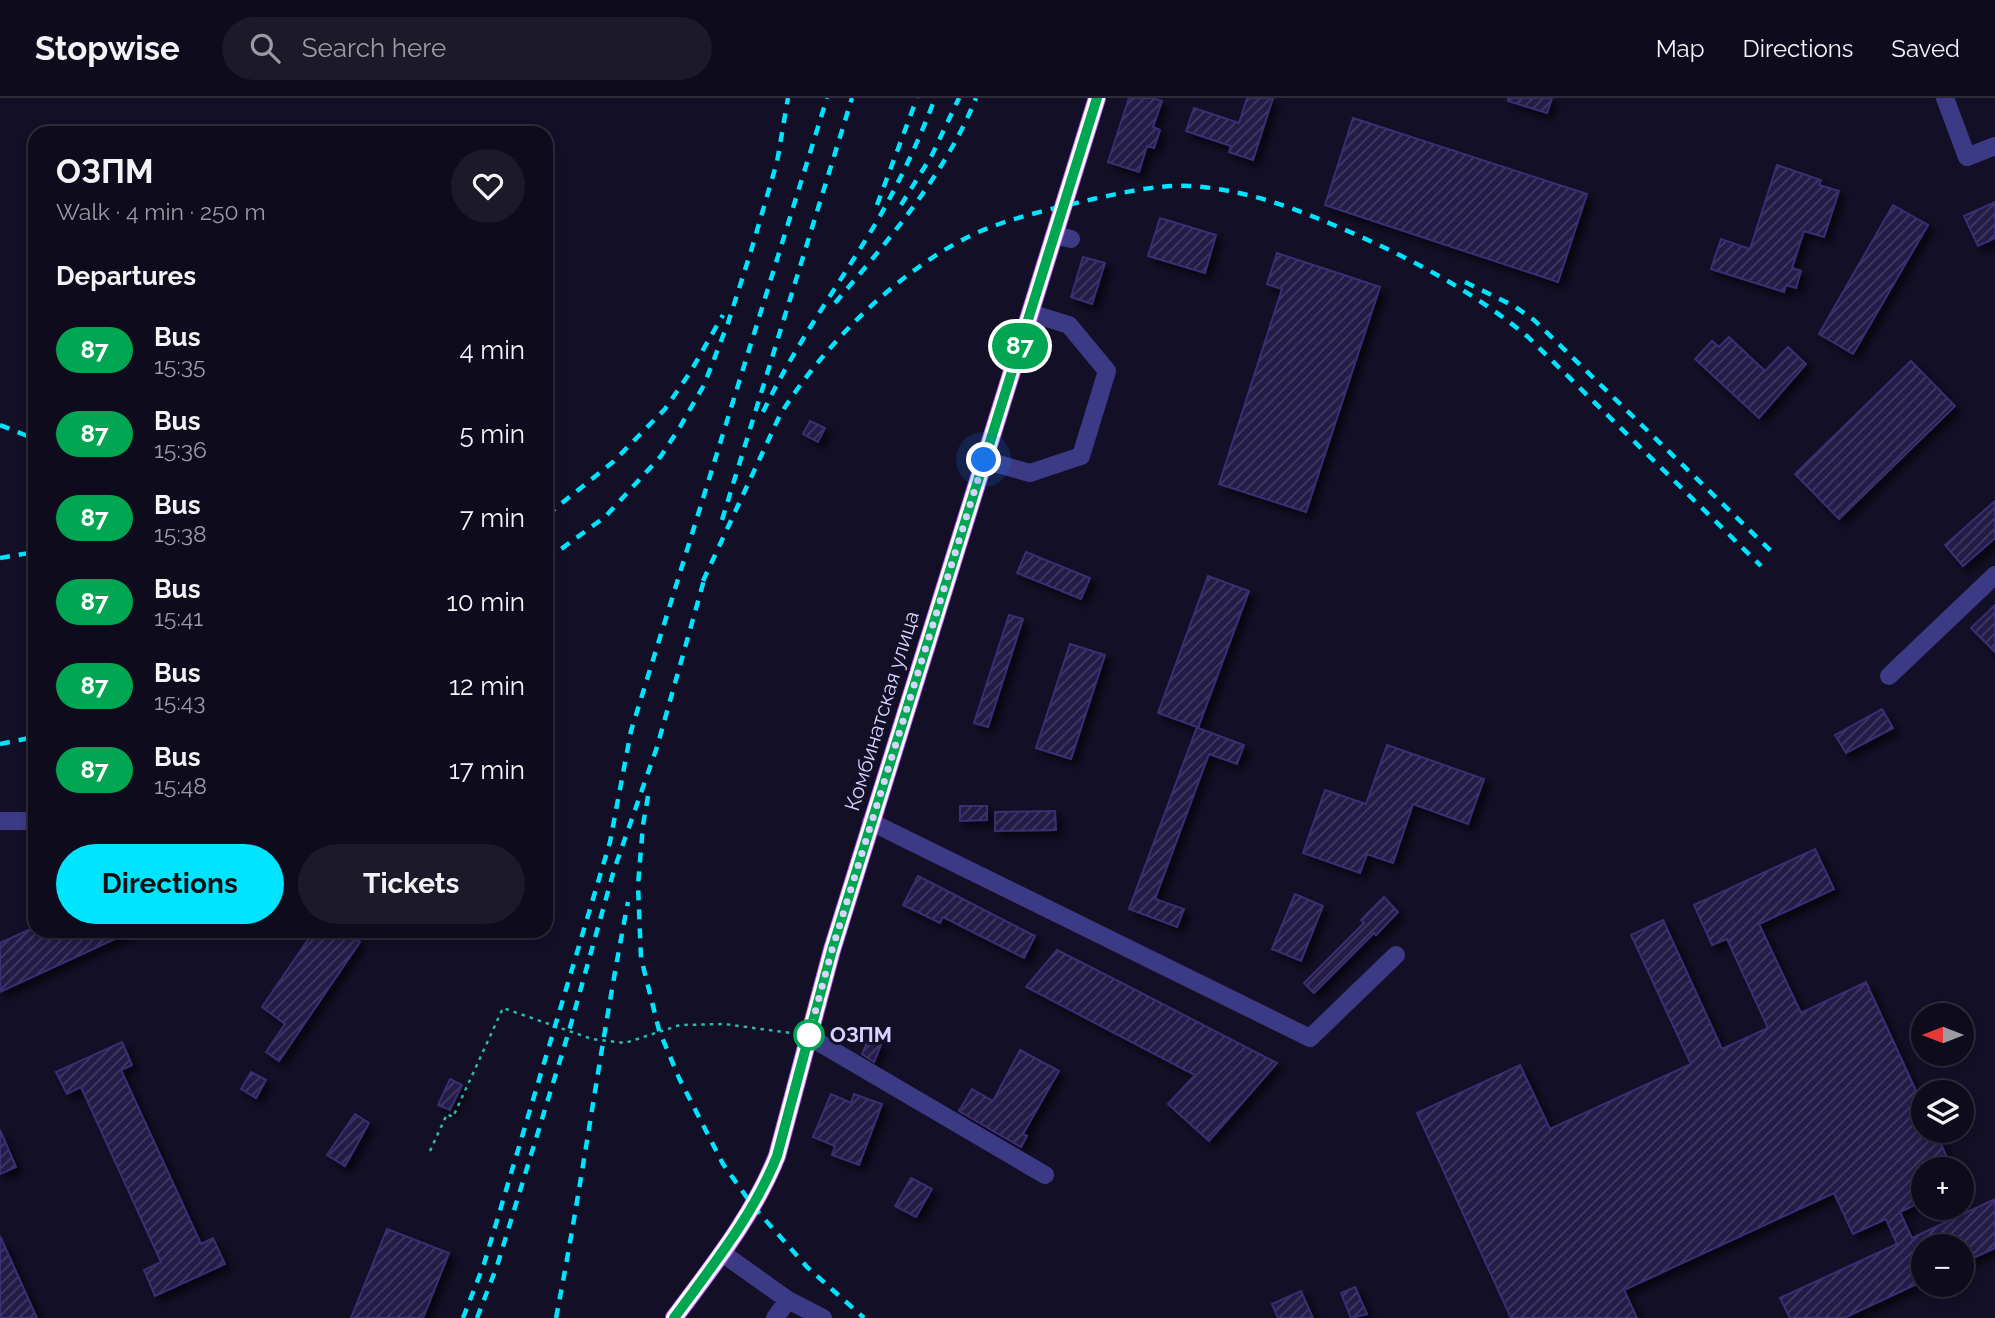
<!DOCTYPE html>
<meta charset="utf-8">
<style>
:root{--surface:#0e0b1c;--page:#1c1929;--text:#f1f3f6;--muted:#9b9ba3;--line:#2e2b3b;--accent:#00e5ff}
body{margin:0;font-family:Raleway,sans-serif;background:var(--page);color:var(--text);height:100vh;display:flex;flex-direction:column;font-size:26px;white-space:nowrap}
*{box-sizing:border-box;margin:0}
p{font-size:23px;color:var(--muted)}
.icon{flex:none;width:38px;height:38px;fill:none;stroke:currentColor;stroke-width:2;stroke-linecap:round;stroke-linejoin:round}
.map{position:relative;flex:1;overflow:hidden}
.drawer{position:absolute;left:28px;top:28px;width:525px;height:812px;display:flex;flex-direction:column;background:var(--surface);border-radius:21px;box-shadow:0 4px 10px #0003,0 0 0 2px var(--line)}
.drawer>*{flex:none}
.badge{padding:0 14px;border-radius:23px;font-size:24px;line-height:46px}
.needle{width:46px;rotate:270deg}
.buttons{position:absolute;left:1911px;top:905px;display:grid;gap:14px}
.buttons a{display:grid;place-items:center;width:63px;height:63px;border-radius:50%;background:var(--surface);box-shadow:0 4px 10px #0003,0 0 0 2px var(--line);font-size:35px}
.you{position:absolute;width:35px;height:35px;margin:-18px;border:5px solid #fff;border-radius:50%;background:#1a73e8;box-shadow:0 0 0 10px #1a73e833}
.map>.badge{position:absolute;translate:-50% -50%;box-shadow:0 0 0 4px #fff}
h2{padding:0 28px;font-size:26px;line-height:63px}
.round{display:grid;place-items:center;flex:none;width:74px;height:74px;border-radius:37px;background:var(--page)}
.summary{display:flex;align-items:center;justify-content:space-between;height:119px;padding:0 28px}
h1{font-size:33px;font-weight:700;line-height:52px}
.button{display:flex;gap:14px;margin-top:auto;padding:14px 28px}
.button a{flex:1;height:80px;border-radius:42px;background:var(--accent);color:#111;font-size:28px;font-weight:700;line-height:80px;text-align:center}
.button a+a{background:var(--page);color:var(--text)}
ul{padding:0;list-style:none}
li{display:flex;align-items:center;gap:21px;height:84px;padding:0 28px}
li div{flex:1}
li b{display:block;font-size:26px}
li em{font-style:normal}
li .badge{min-width:77px;font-weight:700;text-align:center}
header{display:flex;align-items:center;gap:42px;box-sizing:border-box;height:98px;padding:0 35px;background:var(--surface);border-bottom:2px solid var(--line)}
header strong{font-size:33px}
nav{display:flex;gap:38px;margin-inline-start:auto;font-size:24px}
.search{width:490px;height:63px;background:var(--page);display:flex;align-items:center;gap:18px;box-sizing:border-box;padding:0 24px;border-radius:38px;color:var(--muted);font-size:26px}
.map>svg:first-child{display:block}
.building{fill:url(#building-hatch);stroke:#3b2d73;stroke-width:2;filter:url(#shadow)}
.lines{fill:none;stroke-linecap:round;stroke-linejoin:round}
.path{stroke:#2fb8b0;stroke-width:2.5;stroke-dasharray:3.5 5;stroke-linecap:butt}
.minor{stroke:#3d3a85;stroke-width:18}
.major{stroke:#c25bff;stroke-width:18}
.rail{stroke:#00e5ff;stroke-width:4.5;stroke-dasharray:10 9;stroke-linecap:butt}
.line-casing{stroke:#fff;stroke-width:16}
.line{stroke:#00a651;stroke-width:10}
.walk{stroke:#d9d4ff;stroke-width:7;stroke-dasharray:0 12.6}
.stop-dot{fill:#fff;stroke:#00a651;stroke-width:3.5}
.labels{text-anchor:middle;stroke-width:6;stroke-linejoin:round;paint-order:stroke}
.street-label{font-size:21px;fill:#d9d4ff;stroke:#130f26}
.stop-label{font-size:21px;font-weight:bold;fill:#d9d4ff;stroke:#130f26;text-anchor:start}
</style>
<header>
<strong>Stopwise</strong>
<div class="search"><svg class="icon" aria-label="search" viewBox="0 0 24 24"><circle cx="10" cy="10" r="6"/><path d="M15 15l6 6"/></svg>Search here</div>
<nav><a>Map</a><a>Directions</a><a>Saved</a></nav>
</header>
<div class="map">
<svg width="1995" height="1220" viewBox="0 0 1995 1220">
<defs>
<pattern id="building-hatch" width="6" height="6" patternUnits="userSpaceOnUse" patternTransform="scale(1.75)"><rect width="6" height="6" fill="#241b47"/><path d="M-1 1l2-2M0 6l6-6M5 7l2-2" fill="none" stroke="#433b63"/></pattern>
<filter id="shadow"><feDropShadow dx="5.5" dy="5.5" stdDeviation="3.5" flood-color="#0009"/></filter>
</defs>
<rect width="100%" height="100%" fill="#130f26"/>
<path class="building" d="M 1129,0 L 1153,0 L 1162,3 L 1153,29 L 1160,32 L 1154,50 L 1147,48 L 1139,74 L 1108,64 Z
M 1247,0 L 1273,0 L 1253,62 L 1229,54 L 1231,48 L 1186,33 L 1194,10 L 1239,25 Z
M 1508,0 L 1552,0 L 1547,15 L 1508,3 Z
M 1353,20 L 1587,96 L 1558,184 L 1325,107 Z
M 1777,67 L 1821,82 L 1819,87 L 1839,93 L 1824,139 L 1804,133 L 1792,170 L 1801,173 L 1796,190 L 1786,187 L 1784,194 L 1711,171 L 1721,141 L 1750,151 Z
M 1995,104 L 1995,140 L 1978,148 L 1964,118 Z
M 1893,107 L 1928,127 L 1853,256 L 1819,236 Z
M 1160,120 L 1216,137 L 1205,175 L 1148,158 Z
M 1277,155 L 1380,189 L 1306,414 L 1219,386 L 1282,191 L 1267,186 Z
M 1083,159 L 1105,165 L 1092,206 L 1071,199 Z
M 1729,239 L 1765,273 L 1788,249 L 1806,266 L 1759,320 L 1695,261 L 1712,243 L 1719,249 Z
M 1911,263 L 1955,308 L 1839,421 L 1795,376 Z
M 810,323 L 825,330 L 818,344 L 803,336 Z
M 1995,403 L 1995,440 L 1963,468 L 1945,447 Z
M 1026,454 L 1090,480 L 1081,501 L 1017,475 Z
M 1208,478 L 1249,493 L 1198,630 L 1244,647 L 1237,666 L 1209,656 L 1155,801 L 1184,811 L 1177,829 L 1129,811 L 1197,629 L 1158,615 Z
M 1995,507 L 1995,554 L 1971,530 Z
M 1009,517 L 1023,521 L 988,629 L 974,625 Z
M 1070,546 L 1105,557 L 1071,661 L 1036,650 Z
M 1882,611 L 1893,630 L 1846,655 L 1835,637 Z
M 1387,647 L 1484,681 L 1468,726 L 1413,706 L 1393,765 L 1367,756 L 1360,775 L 1303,755 L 1325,692 L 1366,706 Z
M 960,708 L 987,708 L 987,722 L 960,723 Z
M 1055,713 L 1056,732 L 995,733 L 995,714 Z
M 1815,751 L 1834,791 L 1759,826 L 1801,915 L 1866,884 L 1923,1008 L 1923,1032 L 1935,1032 L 1952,1071 L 1923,1071 L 1923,1103 L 1900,1114 L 1912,1140 L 1995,1101 L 1995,1150 L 1962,1165 L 1962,1148 L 1923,1148 L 1923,1183 L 1844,1220 L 1790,1220 L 1780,1200 L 1897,1146 L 1886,1121 L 1853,1136 L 1834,1095 L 1624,1192 L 1637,1220 L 1511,1220 L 1417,1015 L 1520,967 L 1550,1031 L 1691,966 L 1631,837 L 1663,822 L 1722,951 L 1768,930 L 1727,841 L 1712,847 L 1694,807 Z
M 918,778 L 1035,838 L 1024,860 L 943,819 L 940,825 L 903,807 Z
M 1295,796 L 1323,808 L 1301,863 L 1272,851 Z
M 1384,799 L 1398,814 L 1376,837 L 1374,835 L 1314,895 L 1304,885 L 1364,825 L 1361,822 Z
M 35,829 L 35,833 L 132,833 L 0,894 L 0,845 Z
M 314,833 L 345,833 L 360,844 L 279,963 L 266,954 L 285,926 L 262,909 Z
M 1057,852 L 1120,884 L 1277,965 L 1209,1043 L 1168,1006 L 1195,977 L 1026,889 Z
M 868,942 L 881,947 L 874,964 L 862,956 Z
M 122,944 L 132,967 L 121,972 L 201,1146 L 213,1140 L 225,1166 L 155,1198 L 144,1172 L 161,1164 L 81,989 L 67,996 L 56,974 Z
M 1020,952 L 1059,973 L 1023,1036 L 1027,1038 L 1021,1049 L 959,1013 L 972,991 L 993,1003 Z
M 251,974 L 266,982 L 256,1000 L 241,991 Z
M 450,981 L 462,987 L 450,1012 L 438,1007 Z
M 831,996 L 851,1005 L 854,996 L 882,1006 L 859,1067 L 832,1057 L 835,1048 L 813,1039 Z
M 355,1016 L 369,1025 L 345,1068 L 327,1057 Z
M 0,1032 L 16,1069 L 0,1076 Z
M 911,1080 L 932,1091 L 916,1119 L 895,1108 Z
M 387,1131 L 449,1155 L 423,1220 L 351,1220 Z
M 0,1138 L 37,1220 L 0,1220 Z
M 1355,1189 L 1367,1216 L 1351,1220 L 1341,1195 Z
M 1301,1193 L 1313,1220 L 1278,1220 L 1272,1206 Z"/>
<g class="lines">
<path class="path" d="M 430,1053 L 447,1016 L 453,1019 L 503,910 L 592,941 L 625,945 L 680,927 L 724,926 L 791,935"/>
<path class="minor" d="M 1945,0 L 1967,59 L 1995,48
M 1055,137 L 1071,141
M 984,362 L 1030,375 L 1081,358 L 1107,273 L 1069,227 L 1030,215
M 1889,578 L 1995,477
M 0,723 L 35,723
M 871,724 L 1310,940 L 1396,857
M 808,938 L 1045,1077
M 722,1155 L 788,1202 L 823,1220
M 775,1220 L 788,1202"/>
<path class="major" d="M 674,1220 C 712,1169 753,1118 777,1058 L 832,852 L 1097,0"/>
<path class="rail" d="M 877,107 L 917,0
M 901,107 L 932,57 L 959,0
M 1465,184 L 1514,208 L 1534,222 L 1773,455
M 835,205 C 888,143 945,77 976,0
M 763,314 C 795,247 838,188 876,125 C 899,85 919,43 935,0
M 0,327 L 35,341
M 546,415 L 552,413 L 613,364 L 665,311 L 691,273 L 723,217
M 722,422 L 852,0
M 0,460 L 35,454
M 546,462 L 605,419 L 661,358 L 680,329 L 704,287 L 728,225 L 751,153 L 777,64 L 788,0
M 703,483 L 780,317 C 824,246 903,167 981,133 C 1017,118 1056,110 1093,101 C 1126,94 1159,86 1193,88 C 1251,93 1297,111 1350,134 C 1414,162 1474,194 1528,239 L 1761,468
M 0,646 L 35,639
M 648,698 L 643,727 L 638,787 L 641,860 L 659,932 L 679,980 L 723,1066 L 753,1108 L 807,1169 L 864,1220
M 463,1220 L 484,1166 L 610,744 L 631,633 L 827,0
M 477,1220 L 497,1168 L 569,933 L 614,772 L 657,649 L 706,475
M 556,1220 C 583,1082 601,942 628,804"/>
</g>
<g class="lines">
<g class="line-casing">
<path id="line" d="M 674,1220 C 712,1168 753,1118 777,1058 L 832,852 L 1097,0"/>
</g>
<use href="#line" class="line"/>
<path class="walk" d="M 809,937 L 832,852 L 984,362"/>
</g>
<circle class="stop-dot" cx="809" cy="937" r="14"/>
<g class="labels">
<g class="street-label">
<text transform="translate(882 613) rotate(-73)" y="7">Комбинатская улица</text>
</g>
<g class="stop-label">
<text x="830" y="944">ОЗПМ</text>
</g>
</g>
</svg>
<div class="buttons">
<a><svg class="needle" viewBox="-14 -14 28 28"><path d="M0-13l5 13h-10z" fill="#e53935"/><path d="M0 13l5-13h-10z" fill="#9b9ba3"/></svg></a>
<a><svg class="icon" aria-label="layers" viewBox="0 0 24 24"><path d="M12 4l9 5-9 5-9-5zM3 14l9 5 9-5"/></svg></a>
<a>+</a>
<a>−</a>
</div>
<div class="you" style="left:984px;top:362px"></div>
<b class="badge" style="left:1020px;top:248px;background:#00a651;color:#fff">87</b>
<section class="drawer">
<div class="summary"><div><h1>ОЗПМ</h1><p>Walk · 4 min · 250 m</p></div><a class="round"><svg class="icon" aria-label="heart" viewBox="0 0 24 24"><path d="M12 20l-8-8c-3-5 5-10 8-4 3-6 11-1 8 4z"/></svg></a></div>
<h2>Departures</h2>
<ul>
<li><span class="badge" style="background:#00a651;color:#fff">87</span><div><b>Bus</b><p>15:35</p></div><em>4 min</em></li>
<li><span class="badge" style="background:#00a651;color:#fff">87</span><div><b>Bus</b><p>15:36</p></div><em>5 min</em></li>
<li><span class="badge" style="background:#00a651;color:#fff">87</span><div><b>Bus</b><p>15:38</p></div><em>7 min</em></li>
<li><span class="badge" style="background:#00a651;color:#fff">87</span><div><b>Bus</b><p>15:41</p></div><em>10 min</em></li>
<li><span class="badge" style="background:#00a651;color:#fff">87</span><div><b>Bus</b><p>15:43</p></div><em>12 min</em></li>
<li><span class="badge" style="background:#00a651;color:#fff">87</span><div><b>Bus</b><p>15:48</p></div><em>17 min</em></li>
</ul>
<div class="button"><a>Directions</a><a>Tickets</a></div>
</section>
</div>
